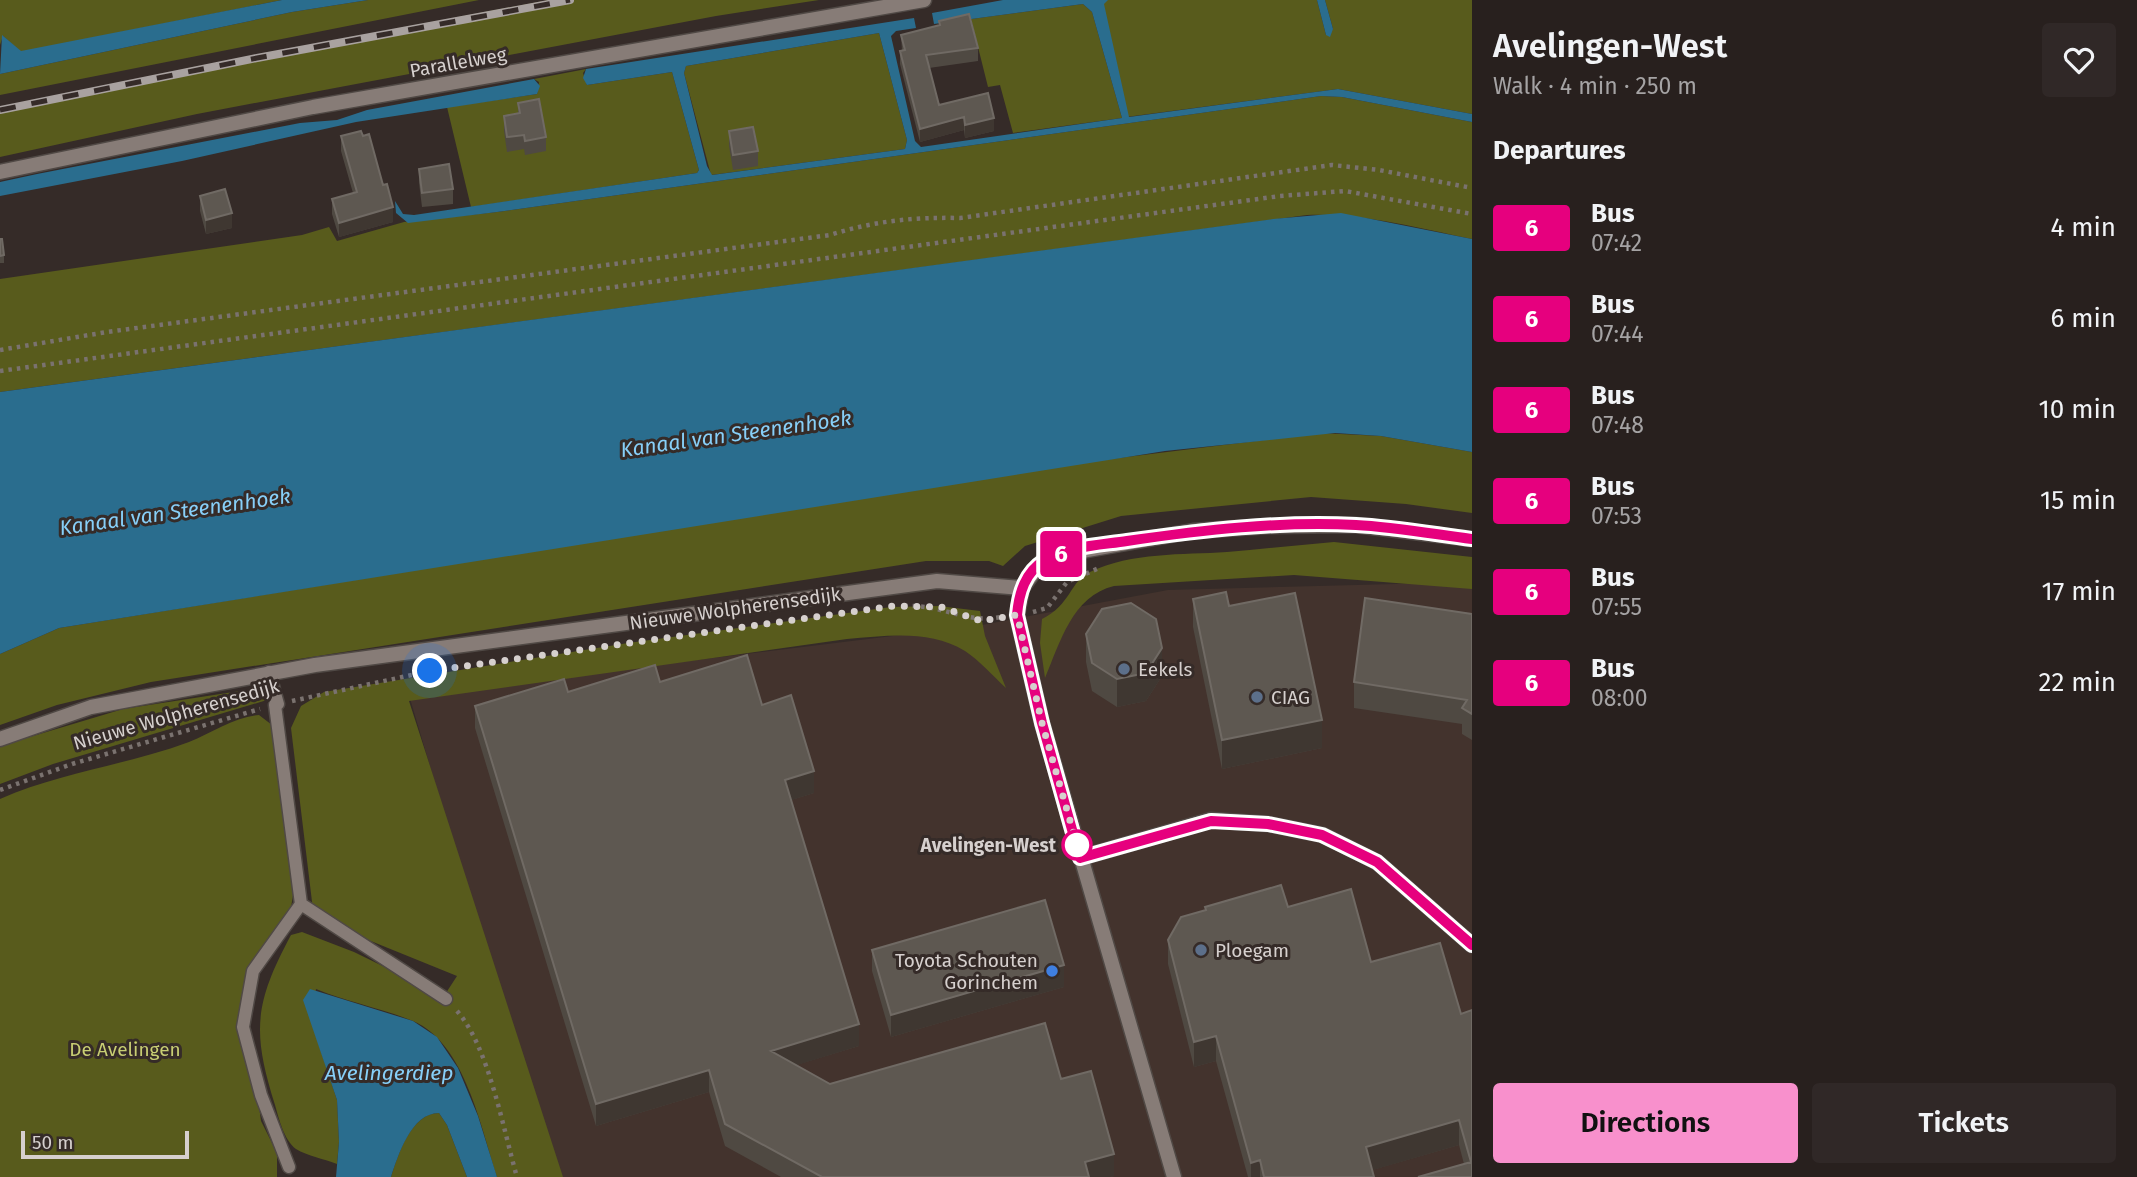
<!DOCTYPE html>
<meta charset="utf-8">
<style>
:root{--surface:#28201e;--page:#302827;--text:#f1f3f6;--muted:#a5a3a4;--accent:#f890cc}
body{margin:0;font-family:"Fira Sans",sans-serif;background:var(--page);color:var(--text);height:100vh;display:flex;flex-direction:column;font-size:26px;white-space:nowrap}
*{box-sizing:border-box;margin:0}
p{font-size:23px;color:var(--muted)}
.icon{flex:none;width:38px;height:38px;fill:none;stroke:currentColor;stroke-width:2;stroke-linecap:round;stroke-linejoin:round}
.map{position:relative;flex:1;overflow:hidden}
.sheet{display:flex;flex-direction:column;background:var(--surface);width:665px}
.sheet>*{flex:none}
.badge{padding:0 14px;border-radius:5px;font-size:24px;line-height:46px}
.scale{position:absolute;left:21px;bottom:18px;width:168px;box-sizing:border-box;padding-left:7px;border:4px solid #d6d0ce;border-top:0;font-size:19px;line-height:24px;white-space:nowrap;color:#d6d0ce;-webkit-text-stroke:5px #352b28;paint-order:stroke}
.you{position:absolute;width:35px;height:35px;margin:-18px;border:5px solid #fff;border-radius:50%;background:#1a73e8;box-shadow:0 0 0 10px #1a73e833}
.map>.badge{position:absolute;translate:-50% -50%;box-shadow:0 0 0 4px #fff}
h2{padding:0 21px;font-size:26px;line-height:63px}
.round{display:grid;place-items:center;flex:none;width:74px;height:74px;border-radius:7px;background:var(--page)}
.summary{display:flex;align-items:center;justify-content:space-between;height:119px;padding:0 21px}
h1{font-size:33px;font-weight:600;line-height:52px}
.cta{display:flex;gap:14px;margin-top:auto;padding:14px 21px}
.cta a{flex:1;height:80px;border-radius:7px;background:var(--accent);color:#111;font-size:28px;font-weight:600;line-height:80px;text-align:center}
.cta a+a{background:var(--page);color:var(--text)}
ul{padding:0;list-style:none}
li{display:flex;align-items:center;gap:21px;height:91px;padding:0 21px}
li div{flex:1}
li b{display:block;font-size:26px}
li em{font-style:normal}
li .badge{min-width:77px;font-weight:700;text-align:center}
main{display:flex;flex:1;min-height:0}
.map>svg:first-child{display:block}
.built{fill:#43332d}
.green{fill:#585b1c}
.water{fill:#2a6d8e;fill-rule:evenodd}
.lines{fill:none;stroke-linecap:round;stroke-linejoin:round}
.service-casing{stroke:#504945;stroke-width:15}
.minor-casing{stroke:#504945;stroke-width:17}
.tertiary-casing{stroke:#504945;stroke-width:17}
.path{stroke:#7a726f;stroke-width:4.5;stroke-dasharray:3.5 5;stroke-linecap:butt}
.service{stroke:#877c77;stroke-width:12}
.minor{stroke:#877c77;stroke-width:14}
.tertiary{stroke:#877c77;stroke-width:14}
.rail-casing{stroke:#a9a2a0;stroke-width:8}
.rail{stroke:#352b28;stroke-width:5;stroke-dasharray:16;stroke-linecap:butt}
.wall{fill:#4f4942}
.shaded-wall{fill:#3f3731}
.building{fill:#5e5851;stroke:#706a64;stroke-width:2}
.line-casing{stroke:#fff;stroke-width:16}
.line{stroke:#e6007e;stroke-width:10}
.walk{stroke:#d6d0ce;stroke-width:7;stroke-dasharray:0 12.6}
.service-dot{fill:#5c6f8a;stroke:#352b28;stroke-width:2.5}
.stop-dot{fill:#fff;stroke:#e6007e;stroke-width:3.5}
.shop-dot{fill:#3f7fe0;stroke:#352b28;stroke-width:2.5}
.labels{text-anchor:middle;stroke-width:6;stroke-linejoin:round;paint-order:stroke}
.street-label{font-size:19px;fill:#d6d0ce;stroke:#352b28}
.poi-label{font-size:19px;fill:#d6d0ce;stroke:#352b28;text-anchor:start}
.stop-label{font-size:19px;font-weight:bold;fill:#d6d0ce;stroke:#352b28;text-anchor:end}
.park-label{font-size:19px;fill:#c8ce73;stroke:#352b28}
.water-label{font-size:21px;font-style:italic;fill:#87cff8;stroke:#352b28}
</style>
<main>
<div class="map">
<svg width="1472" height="1177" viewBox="0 0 1472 1177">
<rect width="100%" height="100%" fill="#352b28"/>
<path class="built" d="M 1472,582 L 1472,1177 L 551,1177 L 409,695 L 982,625 L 1168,590 Z"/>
<path class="green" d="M 0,0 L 282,0 L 21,52 L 3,36 L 0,45 Z
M 368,0 L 479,0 L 0,95 L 0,74 L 292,12 Z
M 549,0 L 819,0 L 716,16 L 197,114 L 0,157 L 0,108 L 221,62 Z
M 1095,0 L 1317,0 L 1326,35 L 1333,29 L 1325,0 L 1472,0 L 1472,114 L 1338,89 L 1126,117 Z
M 1083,4 L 1092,12 L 1122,118 L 1013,133 L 1000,85 L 988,87 L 971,19 Z
M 879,33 L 907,140 L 905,149 L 711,175 L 684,73 L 686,66 Z
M 586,69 L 583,73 L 587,85 L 672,72 L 699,170 L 697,173 L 471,207 L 447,107 L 537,94 L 539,82 L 534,79 Z
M 1321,96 L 1342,97 L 1472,122 L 1472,239 C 1417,228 1363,213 1307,215 L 0,392 L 0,279 L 302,235 L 329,227 L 337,241 L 404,222 L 497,212 Z
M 1320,433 L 1381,436 L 1472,452 L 1472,513 L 1406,504 L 1311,497 L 1121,516 L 1025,546 L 1003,566 L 989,561 L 926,561 L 151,682 L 57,705 L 0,725 L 0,654 L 59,628 L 1062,465 Z
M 1334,542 L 1472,557 L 1472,589 L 1294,575 L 1114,586 C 1072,596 1060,643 1045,678 L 1040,643 L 1042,619 C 1071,605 1070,581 1090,572 C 1132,552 1182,555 1227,552 C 1263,549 1298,545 1334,542 Z
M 939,606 L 980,611 L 985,636 L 1006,688 C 993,676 980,661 965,651 C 929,629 887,636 847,639 L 409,701 L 563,1177 L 497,1177 C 481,1128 465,1043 413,1021 C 381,1008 347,1002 316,989 L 311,1021 L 337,1100 L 339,1142 L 337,1164 C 325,1159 307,1156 296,1149 C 284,1140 279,1119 275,1105 C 252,1032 254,1004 291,935 L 302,932 L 354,952 L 444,996 L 457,976 L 314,918 L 291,728 L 301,706 L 324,692 L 628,643 L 891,607 Z
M 259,688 L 264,690 L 267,700 L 53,764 L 0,784 L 0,747 L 13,742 L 123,709 Z
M 259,715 L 272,725 L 295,884 L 290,913 L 273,935 L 245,1002 L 261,1121 L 277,1153 L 277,1177 L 0,1177 L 0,799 C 61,772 127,765 189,742 C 212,733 234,717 259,715 Z
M 439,1113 L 447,1125 L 467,1177 L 391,1177 C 398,1155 411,1113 439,1113 Z"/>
<path class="water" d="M 282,0 L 368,0 L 292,12 L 0,74 L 2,35 L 21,51 Z
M 1003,0 L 1108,0 L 1104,4 L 1129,117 L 1338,89 L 1472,114 L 1472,122 L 1342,97 L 1321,96 L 497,212 L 408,223 L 396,213 L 395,201 L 403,214 L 414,215 L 697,173 L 699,170 L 672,72 L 587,85 L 583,78 L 586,69 L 914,18 L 916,28 L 896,31 L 891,36 L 915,141 L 921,147 L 1122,118 L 1092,12 L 1083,4 L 934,24 L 932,13 ZM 879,33 L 907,140 L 905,149 L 712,175 L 707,166 L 684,73 L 686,66 Z
M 1317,0 L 1325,0 L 1333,29 L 1330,37 L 1326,35 Z
M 534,79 L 540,86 L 537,94 L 356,122 L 182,161 L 0,196 L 0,182 L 37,174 L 300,123 L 337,120 L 367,110 Z
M 1341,213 L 1472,239 L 1472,452 L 1381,436 L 1335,433 L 1165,451 L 59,628 L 0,654 L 0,392 L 1273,219 Z
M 310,989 L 413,1021 L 437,1037 L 458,1068 L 478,1116 L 497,1177 L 467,1177 L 447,1125 L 439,1113 C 411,1113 398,1156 391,1177 L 336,1177 L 339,1142 L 337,1100 L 303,1000 Z"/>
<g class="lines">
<g class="service-casing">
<path id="service" d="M 269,672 L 278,704 L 275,705 L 301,904 L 253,971 L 243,1027 L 261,1095 L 289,1167
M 301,904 L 446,999"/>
</g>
<g class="minor-casing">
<path id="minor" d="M 0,172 L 313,107 L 924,0
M 1022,588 L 1017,615 L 1042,723 L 1174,1177
M 1080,858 L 1211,820 L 1268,824 L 1323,835 L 1377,862 L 1472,945"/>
</g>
<g class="tertiary-casing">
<path id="tertiary" d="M 0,739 L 91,707 L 315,665 L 937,581 L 1022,588 L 1042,561 L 1054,556 L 1193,531 L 1268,526 L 1355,525 L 1472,539"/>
</g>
<path class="path" d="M 0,350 L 107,332 L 830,235 C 874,221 913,217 960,218 L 1332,165 L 1379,170 L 1472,188
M 0,371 L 1280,196 L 1345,191 L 1472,214
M 904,606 C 942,604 966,624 1001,617
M 1033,612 L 1047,608 L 1067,582 L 1099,568
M 292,701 L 444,668
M 0,790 L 72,764 L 260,709
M 457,1011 C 489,1047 503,1129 517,1177"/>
<use href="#service" class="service"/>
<use href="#minor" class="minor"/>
<use href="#tertiary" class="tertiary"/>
<g class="rail-casing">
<path id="rail" d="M 0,110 L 257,58 L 570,0"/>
</g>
<use href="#rail" class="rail"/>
</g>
<path class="wall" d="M 939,21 L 978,48 L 978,61 L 929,68 L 939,105 L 994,131 L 965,138 L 964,130 L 920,142 L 900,64 L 900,51 L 902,51 L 901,35 L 939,25 Z
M 518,103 L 546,137 L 546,151 L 525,155 L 524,149 L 507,152 L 504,131 L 504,116 L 518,113 Z
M 729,131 L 758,151 L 758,166 L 733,170 L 729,146 Z
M 341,136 L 393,222 L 339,237 L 332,214 L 332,199 L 353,193 L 341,151 Z
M 419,169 L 453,189 L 453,204 L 422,207 L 419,183 Z
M 200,196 L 232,228 L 206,234 L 200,211 Z
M 0,239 L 4,255 L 4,263 L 0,263 Z
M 1193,599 L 1229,606 L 1322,748 L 1222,769 L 1193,627 Z
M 1472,614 L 1472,740 L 1462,734 L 1462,724 L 1354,708 L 1354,682 Z
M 1086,634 L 1162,676 L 1146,701 L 1117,707 L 1092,691 L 1086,662 Z
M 660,682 L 762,705 L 814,793 L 791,800 L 859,1046 L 796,1065 L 830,1084 L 1061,1079 L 1114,1176 L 1110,1177 L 781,1177 L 725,1146 L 709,1092 L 596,1126 L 475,728 L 475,706 L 568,692 Z
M 1205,907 L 1288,907 L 1371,962 L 1461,1014 L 1472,1177 L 1464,1164 L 1459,1145 L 1372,1170 L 1374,1177 L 1248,1177 L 1216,1061 L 1194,1067 L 1168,964 L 1168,940 L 1205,910 Z
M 872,950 L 1064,987 L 891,1037 L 872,971 Z"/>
<path class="shaded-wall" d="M 964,117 L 964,130 L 920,142 L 920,129 Z
M 994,118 L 994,131 L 965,138 L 965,125 Z
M 393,207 L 393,222 L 339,237 L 339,223 Z
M 232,213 L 232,228 L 206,234 L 206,220 Z
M 1162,648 L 1162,676 L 1146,701 L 1117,707 L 1117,679 Z
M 1322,720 L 1322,748 L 1222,769 L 1222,740 Z
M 814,771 L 814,793 L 785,802 L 785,780 Z
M 1064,965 L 1064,987 L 891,1037 L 891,1015 Z
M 859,1024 L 859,1046 L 771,1073 L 771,1051 Z
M 1216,1036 L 1216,1061 L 1194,1067 L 1194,1042 Z
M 709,1070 L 709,1092 L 596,1126 L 596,1104 Z
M 1459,1120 L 1459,1145 L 1366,1172 L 1366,1147 Z
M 1114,1154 L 1114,1176 L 1110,1177 L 1085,1177 L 1085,1162 Z
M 1260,1160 L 1260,1177 L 1251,1177 L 1251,1163 Z"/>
<path class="building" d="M 969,14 L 978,48 L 926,55 L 939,105 L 988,93 L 994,118 L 965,125 L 964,117 L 920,129 L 900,51 L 905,50 L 901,35 L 940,25 L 939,21 Z
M 539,99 L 546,137 L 525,141 L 524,135 L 507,137 L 504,116 L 520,113 L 518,103 Z
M 753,127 L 758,151 L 733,155 L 729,131 Z
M 361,131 L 363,136 L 369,134 L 383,185 L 387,184 L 393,207 L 339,223 L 332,199 L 357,192 L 341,136 Z
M 449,164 L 453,189 L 422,193 L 419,169 Z
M 225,189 L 232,213 L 206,220 L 200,196 Z
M 0,239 L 2,239 L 4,255 L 0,256 Z
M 1226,592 L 1229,606 L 1295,593 L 1322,720 L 1222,740 L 1193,599 Z
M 1365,598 L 1472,614 L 1472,714 L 1462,708 L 1467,700 L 1354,682 Z
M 1131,603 L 1156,619 L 1162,648 L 1146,673 L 1117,679 L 1092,663 L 1086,634 L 1102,609 Z
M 747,655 L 762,705 L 791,695 L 814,771 L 785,780 L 859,1024 L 771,1051 L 830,1084 L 1045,1023 L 1061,1079 L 1091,1071 L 1114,1154 L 1085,1162 L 1089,1177 L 822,1177 L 725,1124 L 709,1070 L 596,1104 L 475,706 L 564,679 L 568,692 L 655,665 L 660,682 Z
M 1281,885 L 1288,907 L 1351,889 L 1371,962 L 1440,943 L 1461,1014 L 1472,1010 L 1472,1177 L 1418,1177 L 1471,1162 L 1459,1120 L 1366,1147 L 1374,1177 L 1264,1177 L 1260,1160 L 1251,1163 L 1216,1036 L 1194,1042 L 1168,940 L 1181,917 L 1206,910 L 1205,907 Z
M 1045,900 L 1064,965 L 891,1015 L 872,950 Z"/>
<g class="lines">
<g class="line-casing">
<path id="line" d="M 1472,539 C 1433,534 1394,527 1356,525 C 1280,521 1202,530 1127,541 C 1101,545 1068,546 1045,560 C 1025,572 1019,593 1017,615 L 1042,723 L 1080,858 L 1211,821 L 1268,824 L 1322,835 L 1377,862 L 1472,945"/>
</g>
<use href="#line" class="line"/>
<path class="walk" d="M 430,671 L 894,606 L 941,607 L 981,621 L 1017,615 L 1042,723 L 1077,845"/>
</g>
<g class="service-dot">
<circle cx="1124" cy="669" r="7"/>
<circle cx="1257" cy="697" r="7"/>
<circle cx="1201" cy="950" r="7"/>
</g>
<circle class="stop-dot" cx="1077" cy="845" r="14"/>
<circle class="shop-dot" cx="1052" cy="971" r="7"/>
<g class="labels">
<g class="street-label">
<text transform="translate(458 62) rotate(-10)" y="7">Parallelweg</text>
<text transform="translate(735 608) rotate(-8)" y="7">Nieuwe Wolpherensedijk</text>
<text transform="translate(176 714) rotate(-16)" y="7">Nieuwe Wolpherensedijk</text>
</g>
<g class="poi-label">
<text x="1138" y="676">Eekels</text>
<text x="1271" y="704">CIAG</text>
<text x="1215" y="957">Ploegam</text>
<text x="1038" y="967" text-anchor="end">Toyota Schouten<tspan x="1038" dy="22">Gorinchem</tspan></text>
</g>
<g class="stop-label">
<text x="1056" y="852">Avelingen-West</text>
</g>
<g class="park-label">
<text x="125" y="1056">De Avelingen</text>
</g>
<g class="water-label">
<text transform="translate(736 434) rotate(-8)" y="7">Kanaal van Steenenhoek</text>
<text transform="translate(175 512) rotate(-8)" y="7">Kanaal van Steenenhoek</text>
<text x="389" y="1080">Avelingerdiep</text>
</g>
</g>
</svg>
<div class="scale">50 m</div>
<div class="you" style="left:430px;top:671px"></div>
<b class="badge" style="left:1061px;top:554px;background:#e6007e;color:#fff">6</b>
</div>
<section class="sheet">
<div class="summary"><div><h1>Avelingen-West</h1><p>Walk · 4 min · 250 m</p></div><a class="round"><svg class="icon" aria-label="heart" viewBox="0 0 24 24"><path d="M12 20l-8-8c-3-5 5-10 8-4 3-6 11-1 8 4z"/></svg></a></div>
<h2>Departures</h2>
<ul>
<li><span class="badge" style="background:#e6007e;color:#fff">6</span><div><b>Bus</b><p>07:42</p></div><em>4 min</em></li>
<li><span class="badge" style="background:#e6007e;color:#fff">6</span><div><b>Bus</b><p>07:44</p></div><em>6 min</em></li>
<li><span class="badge" style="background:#e6007e;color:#fff">6</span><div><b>Bus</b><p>07:48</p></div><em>10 min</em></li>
<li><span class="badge" style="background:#e6007e;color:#fff">6</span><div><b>Bus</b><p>07:53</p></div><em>15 min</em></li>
<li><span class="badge" style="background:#e6007e;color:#fff">6</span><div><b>Bus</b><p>07:55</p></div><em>17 min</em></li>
<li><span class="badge" style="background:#e6007e;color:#fff">6</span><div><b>Bus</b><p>08:00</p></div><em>22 min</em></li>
</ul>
<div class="cta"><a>Directions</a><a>Tickets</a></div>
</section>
</main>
